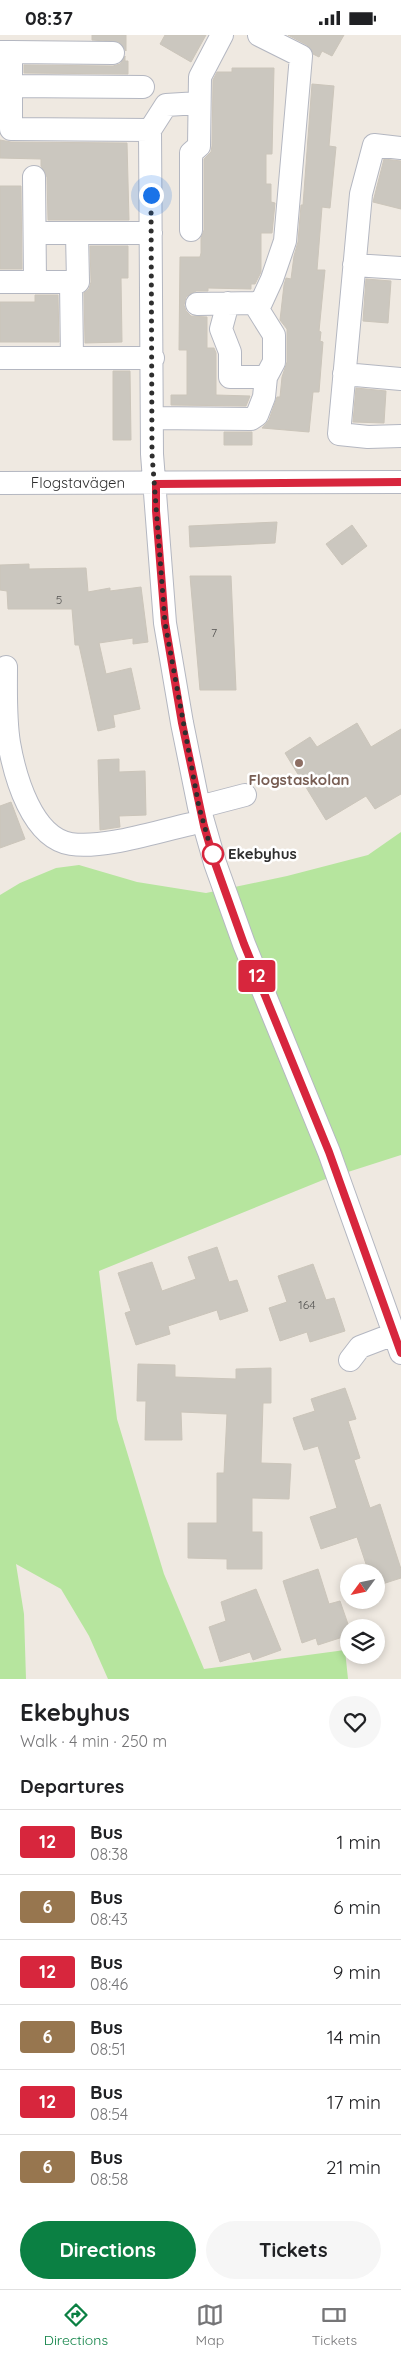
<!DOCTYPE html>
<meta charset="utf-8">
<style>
:root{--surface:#fff;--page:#f6f6f6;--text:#202124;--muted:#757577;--line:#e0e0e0;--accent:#0b8043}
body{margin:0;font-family:Quicksand,sans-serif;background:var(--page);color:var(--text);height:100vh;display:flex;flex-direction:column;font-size:19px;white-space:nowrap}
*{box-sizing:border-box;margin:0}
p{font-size:16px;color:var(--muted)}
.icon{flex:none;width:28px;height:28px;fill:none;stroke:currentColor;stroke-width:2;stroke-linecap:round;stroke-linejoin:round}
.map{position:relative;height:1644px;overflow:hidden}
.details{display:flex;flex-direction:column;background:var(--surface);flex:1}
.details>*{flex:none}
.badge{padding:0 10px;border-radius:4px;font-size:18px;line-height:32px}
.needle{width:32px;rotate:237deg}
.tools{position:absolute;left:340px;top:1529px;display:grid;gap:10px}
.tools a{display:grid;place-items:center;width:45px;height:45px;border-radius:50%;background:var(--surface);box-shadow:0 2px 8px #0003;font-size:25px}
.you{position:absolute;width:25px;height:25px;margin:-12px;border:4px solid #fff;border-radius:50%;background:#1a73e8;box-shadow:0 0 0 8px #1a73e833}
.map>.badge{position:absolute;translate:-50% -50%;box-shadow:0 0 0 2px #fff}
h2{padding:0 20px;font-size:19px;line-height:45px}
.round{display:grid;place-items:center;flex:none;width:52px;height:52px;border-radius:26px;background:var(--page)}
.summary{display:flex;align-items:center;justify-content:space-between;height:85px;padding:0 20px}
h1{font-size:24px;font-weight:800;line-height:38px}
.cta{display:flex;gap:10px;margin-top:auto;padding:10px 20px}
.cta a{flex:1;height:58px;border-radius:30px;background:var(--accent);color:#fff;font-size:20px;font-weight:800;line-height:58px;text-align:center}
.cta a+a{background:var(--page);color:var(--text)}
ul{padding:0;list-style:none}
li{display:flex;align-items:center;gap:15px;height:65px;padding:0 20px;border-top:1px solid var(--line)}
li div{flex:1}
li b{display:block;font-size:19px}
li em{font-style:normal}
li .badge{min-width:55px;font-weight:700;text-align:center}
.status{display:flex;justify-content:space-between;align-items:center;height:35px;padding:0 25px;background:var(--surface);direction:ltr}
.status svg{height:14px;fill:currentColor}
.tabs{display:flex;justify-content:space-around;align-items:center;height:70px;border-top:1px solid var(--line);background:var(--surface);font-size:14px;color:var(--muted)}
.tabs a{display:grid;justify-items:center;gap:2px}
.tabs .current{color:var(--accent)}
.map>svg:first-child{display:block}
.green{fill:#b6e59e}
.building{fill:#cbc7bf;stroke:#cbc5ba}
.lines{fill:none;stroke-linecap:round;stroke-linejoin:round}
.minor-casing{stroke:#b4b7c1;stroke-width:24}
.minor{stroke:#fff;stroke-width:22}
.line-casing{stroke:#fff;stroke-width:11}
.line{stroke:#d7263d;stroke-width:8}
.walk{stroke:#2e2e2e;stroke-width:5;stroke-dasharray:0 9}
.education-dot{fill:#8d6e63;stroke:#fff;stroke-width:2}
.stop-dot{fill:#fff;stroke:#d7263d;stroke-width:2.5}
.labels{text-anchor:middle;stroke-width:5;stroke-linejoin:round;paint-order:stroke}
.number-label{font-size:12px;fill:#555452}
.street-label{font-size:15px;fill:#2e2e2e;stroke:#fff}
.education-label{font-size:15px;font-weight:bold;fill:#785e54;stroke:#fff}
.stop-label{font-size:15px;font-weight:bold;fill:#2e2e2e;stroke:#fff;text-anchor:start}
</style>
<div class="status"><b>08:37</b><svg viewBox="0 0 49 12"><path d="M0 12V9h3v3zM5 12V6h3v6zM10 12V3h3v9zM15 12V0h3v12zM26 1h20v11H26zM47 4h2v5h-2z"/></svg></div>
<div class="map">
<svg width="401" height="1644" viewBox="0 0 401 1644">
<rect width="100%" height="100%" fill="#efe9e1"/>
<path class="green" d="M 401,797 L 401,1120 L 323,1145 L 99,1236 L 117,1384 L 164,1539 L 204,1634 L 345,1615 L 348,1644 L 108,1644 L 89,1601 L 61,1554 L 16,1529 L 24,1579 L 26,1644 L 0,1644 L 0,860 L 20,848 L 56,833 L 79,830 L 137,847 L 206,858 L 287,841 L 368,820 Z"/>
<path class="building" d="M 92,0 L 126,0 L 126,16 L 119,7 L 92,5 Z
M 165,0 L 206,0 L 191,27 L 160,9 Z
M 288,0 L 344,0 L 332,21 L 322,16 L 319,22 L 313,19 L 307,10 Z
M 125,21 L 125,26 L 128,26 L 128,39 L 24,38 L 24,30 L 113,31 L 120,29 Z
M 232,33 L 274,33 L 272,119 L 266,119 L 266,149 L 271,149 L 271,167 L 275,168 L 272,198 L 261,198 L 261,237 L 255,249 L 251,249 L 251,254 L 208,253 L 208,256 L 196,256 L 186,262 L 184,270 L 186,276 L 191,281 L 207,282 L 207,313 L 214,313 L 216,318 L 216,360 L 250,361 L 246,371 L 171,370 L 171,360 L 187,360 L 187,315 L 179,315 L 180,222 L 200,222 L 201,218 L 201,203 L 204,195 L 204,124 L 211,117 L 212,111 L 213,45 L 217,37 L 232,37 Z
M 312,49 L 334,51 L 329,111 L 336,112 L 330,173 L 322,172 L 317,235 L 325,235 L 319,296 L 321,297 L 320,306 L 323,307 L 319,357 L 313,357 L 309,397 L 262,393 L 269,385 L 277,362 L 280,362 L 282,342 L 287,327 L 287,294 L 280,285 L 284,250 L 286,243 L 291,244 L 294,221 L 298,207 L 301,170 L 303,170 Z
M 0,105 L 11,107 L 127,108 L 129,185 L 48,185 L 47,142 L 41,131 L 41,124 L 0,123 Z
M 384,124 L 401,126 L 401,174 L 373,167 Z
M 0,151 L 21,151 L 22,234 L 0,234 Z
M 90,211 L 128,211 L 128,243 L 121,243 L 122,307 L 85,308 L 84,258 L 89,254 L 91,247 Z
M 366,244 L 391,246 L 388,288 L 363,286 Z
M 35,260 L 58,260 L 59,307 L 0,307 L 0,267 L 35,267 Z
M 113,336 L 130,336 L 131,405 L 113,405 Z
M 356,353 L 386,356 L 384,388 L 353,387 Z
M 224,397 L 252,397 L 252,410 L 224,410 Z
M 277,487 L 275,508 L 190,512 L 189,491 Z
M 352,490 L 367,511 L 342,530 L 326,509 Z
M 29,529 L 29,534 L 86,533 L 88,557 L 110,553 L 110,556 L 141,552 L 148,607 L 133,609 L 133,603 L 99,608 L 106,639 L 131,633 L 140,674 L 113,680 L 115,692 L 98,696 L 79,610 L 75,610 L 72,574 L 8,574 L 7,556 L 0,555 L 0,530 Z
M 190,541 L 231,541 L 236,655 L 200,655 Z
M 357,688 L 371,712 L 401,694 L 401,759 L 375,774 L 366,761 L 326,785 L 285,718 L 310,702 L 317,712 Z
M 119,724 L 119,737 L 145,736 L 146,780 L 119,781 L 120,792 L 100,795 L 98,725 Z
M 11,767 L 25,804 L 0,813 L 0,771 Z
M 217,1212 L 229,1247 L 237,1245 L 248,1276 L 220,1285 L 217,1275 L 168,1291 L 170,1299 L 136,1310 L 125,1278 L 131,1276 L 118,1238 L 152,1227 L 162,1256 L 196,1244 L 188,1222 Z
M 313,1229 L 326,1265 L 334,1263 L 345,1296 L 310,1307 L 307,1297 L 280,1306 L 269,1273 L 287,1267 L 278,1241 Z
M 138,1329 L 175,1330 L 175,1342 L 206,1343 L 236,1344 L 236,1334 L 271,1333 L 271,1368 L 263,1368 L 261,1428 L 291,1429 L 289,1464 L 252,1463 L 252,1497 L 262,1497 L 262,1534 L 227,1534 L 227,1524 L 188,1523 L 188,1488 L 217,1488 L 217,1438 L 224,1438 L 227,1379 L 181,1377 L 182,1405 L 145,1405 L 146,1366 L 137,1366 Z
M 345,1353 L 356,1384 L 348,1386 L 360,1423 L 354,1425 L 370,1473 L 380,1469 L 401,1534 L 401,1543 L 376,1551 L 376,1538 L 369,1538 L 357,1502 L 321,1514 L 310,1482 L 337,1473 L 318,1411 L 304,1415 L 293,1383 L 315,1376 L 311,1364 Z
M 318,1534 L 329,1569 L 340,1566 L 349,1592 L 349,1600 L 318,1610 L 316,1603 L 302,1608 L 283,1546 Z
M 256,1554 L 281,1615 L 253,1625 L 250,1617 L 220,1627 L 209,1592 L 226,1586 L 221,1567 Z"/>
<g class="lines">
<g class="minor-casing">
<path id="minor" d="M 0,17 L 11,17 L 11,94 L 150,95
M 11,17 L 113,18
M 11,51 L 143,52
M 199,68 L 166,70 L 150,95 L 152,419 L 165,588 L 182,688 L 199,772 L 215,828 L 244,909 L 329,1117 L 401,1318
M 401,113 L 374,110 L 361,159 L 339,399 L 368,402 L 401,401
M 34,142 L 35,247
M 191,195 L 191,118 L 199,111 L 200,42 L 222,0
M 35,198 L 151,198
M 354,230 L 401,233
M 0,247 L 78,247 L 77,198
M 71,247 L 72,323
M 228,268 L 221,294 L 230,317 L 230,342 L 266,342
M 197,269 L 261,268 L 272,244 L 285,206 L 301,21 L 259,0
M 0,323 L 153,323
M 344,339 L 401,344
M 153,383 L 251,384 L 257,380 L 264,362 L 266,342 L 274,327 L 274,300 L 254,268
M 0,448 L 401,447
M 6,632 C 6,657 5,683 9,708 C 15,742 32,803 71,809 C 104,814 158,796 191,789
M 199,772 L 245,760
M 350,1325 L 360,1312 L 394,1299"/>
</g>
<use href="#minor" class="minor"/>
</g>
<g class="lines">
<g class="line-casing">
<path id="line" d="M 401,447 L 156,449 L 156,476 L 165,588 L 182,688 L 204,791 L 215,828 L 244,909 L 329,1117 L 401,1318"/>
</g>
<use href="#line" class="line"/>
<path class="walk" d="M 151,160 L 152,419 L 165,588 L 199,772 L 215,828 L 213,819"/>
</g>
<circle class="education-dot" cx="299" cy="728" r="5"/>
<circle class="stop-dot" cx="213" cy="819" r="10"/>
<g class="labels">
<g class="number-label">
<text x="59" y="569">5</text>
<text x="214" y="602">7</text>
<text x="307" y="1274">164</text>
</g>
<g class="street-label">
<text x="78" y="453">Flogstavägen</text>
</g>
<g class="education-label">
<text x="299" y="750">Flogstaskolan</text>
</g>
<g class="stop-label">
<text x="228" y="824">Ekebyhus</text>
</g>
</g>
</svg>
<div class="tools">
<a><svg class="needle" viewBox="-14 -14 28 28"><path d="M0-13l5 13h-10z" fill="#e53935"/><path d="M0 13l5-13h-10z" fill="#757577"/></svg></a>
<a><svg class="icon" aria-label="layers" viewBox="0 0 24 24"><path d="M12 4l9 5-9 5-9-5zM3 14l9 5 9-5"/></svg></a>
</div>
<div class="you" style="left:151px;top:160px"></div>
<b class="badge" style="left:257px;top:941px;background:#d7263d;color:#fff">12</b>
</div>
<section class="details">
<div class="summary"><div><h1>Ekebyhus</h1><p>Walk · 4 min · 250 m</p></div><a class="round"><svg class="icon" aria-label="heart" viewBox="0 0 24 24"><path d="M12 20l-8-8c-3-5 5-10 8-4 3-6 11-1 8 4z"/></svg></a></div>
<h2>Departures</h2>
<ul>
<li><span class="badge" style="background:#d7263d;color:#fff">12</span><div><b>Bus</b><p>08:38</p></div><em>1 min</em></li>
<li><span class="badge" style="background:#97764f;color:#fff">6</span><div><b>Bus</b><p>08:43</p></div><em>6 min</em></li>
<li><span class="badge" style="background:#d7263d;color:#fff">12</span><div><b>Bus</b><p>08:46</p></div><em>9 min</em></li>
<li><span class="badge" style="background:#97764f;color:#fff">6</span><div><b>Bus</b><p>08:51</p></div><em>14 min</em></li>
<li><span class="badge" style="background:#d7263d;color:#fff">12</span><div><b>Bus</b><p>08:54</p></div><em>17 min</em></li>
<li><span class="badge" style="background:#97764f;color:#fff">6</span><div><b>Bus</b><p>08:58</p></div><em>21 min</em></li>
</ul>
<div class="cta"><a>Directions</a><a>Tickets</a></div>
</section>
<nav class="tabs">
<a class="current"><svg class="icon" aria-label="directions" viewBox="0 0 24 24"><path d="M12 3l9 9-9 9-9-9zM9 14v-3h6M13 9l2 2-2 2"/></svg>Directions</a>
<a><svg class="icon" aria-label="map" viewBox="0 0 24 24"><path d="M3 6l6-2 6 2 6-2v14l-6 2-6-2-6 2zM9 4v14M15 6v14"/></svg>Map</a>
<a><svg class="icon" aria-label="tickets" viewBox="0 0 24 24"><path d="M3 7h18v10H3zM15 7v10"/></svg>Tickets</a>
</nav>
